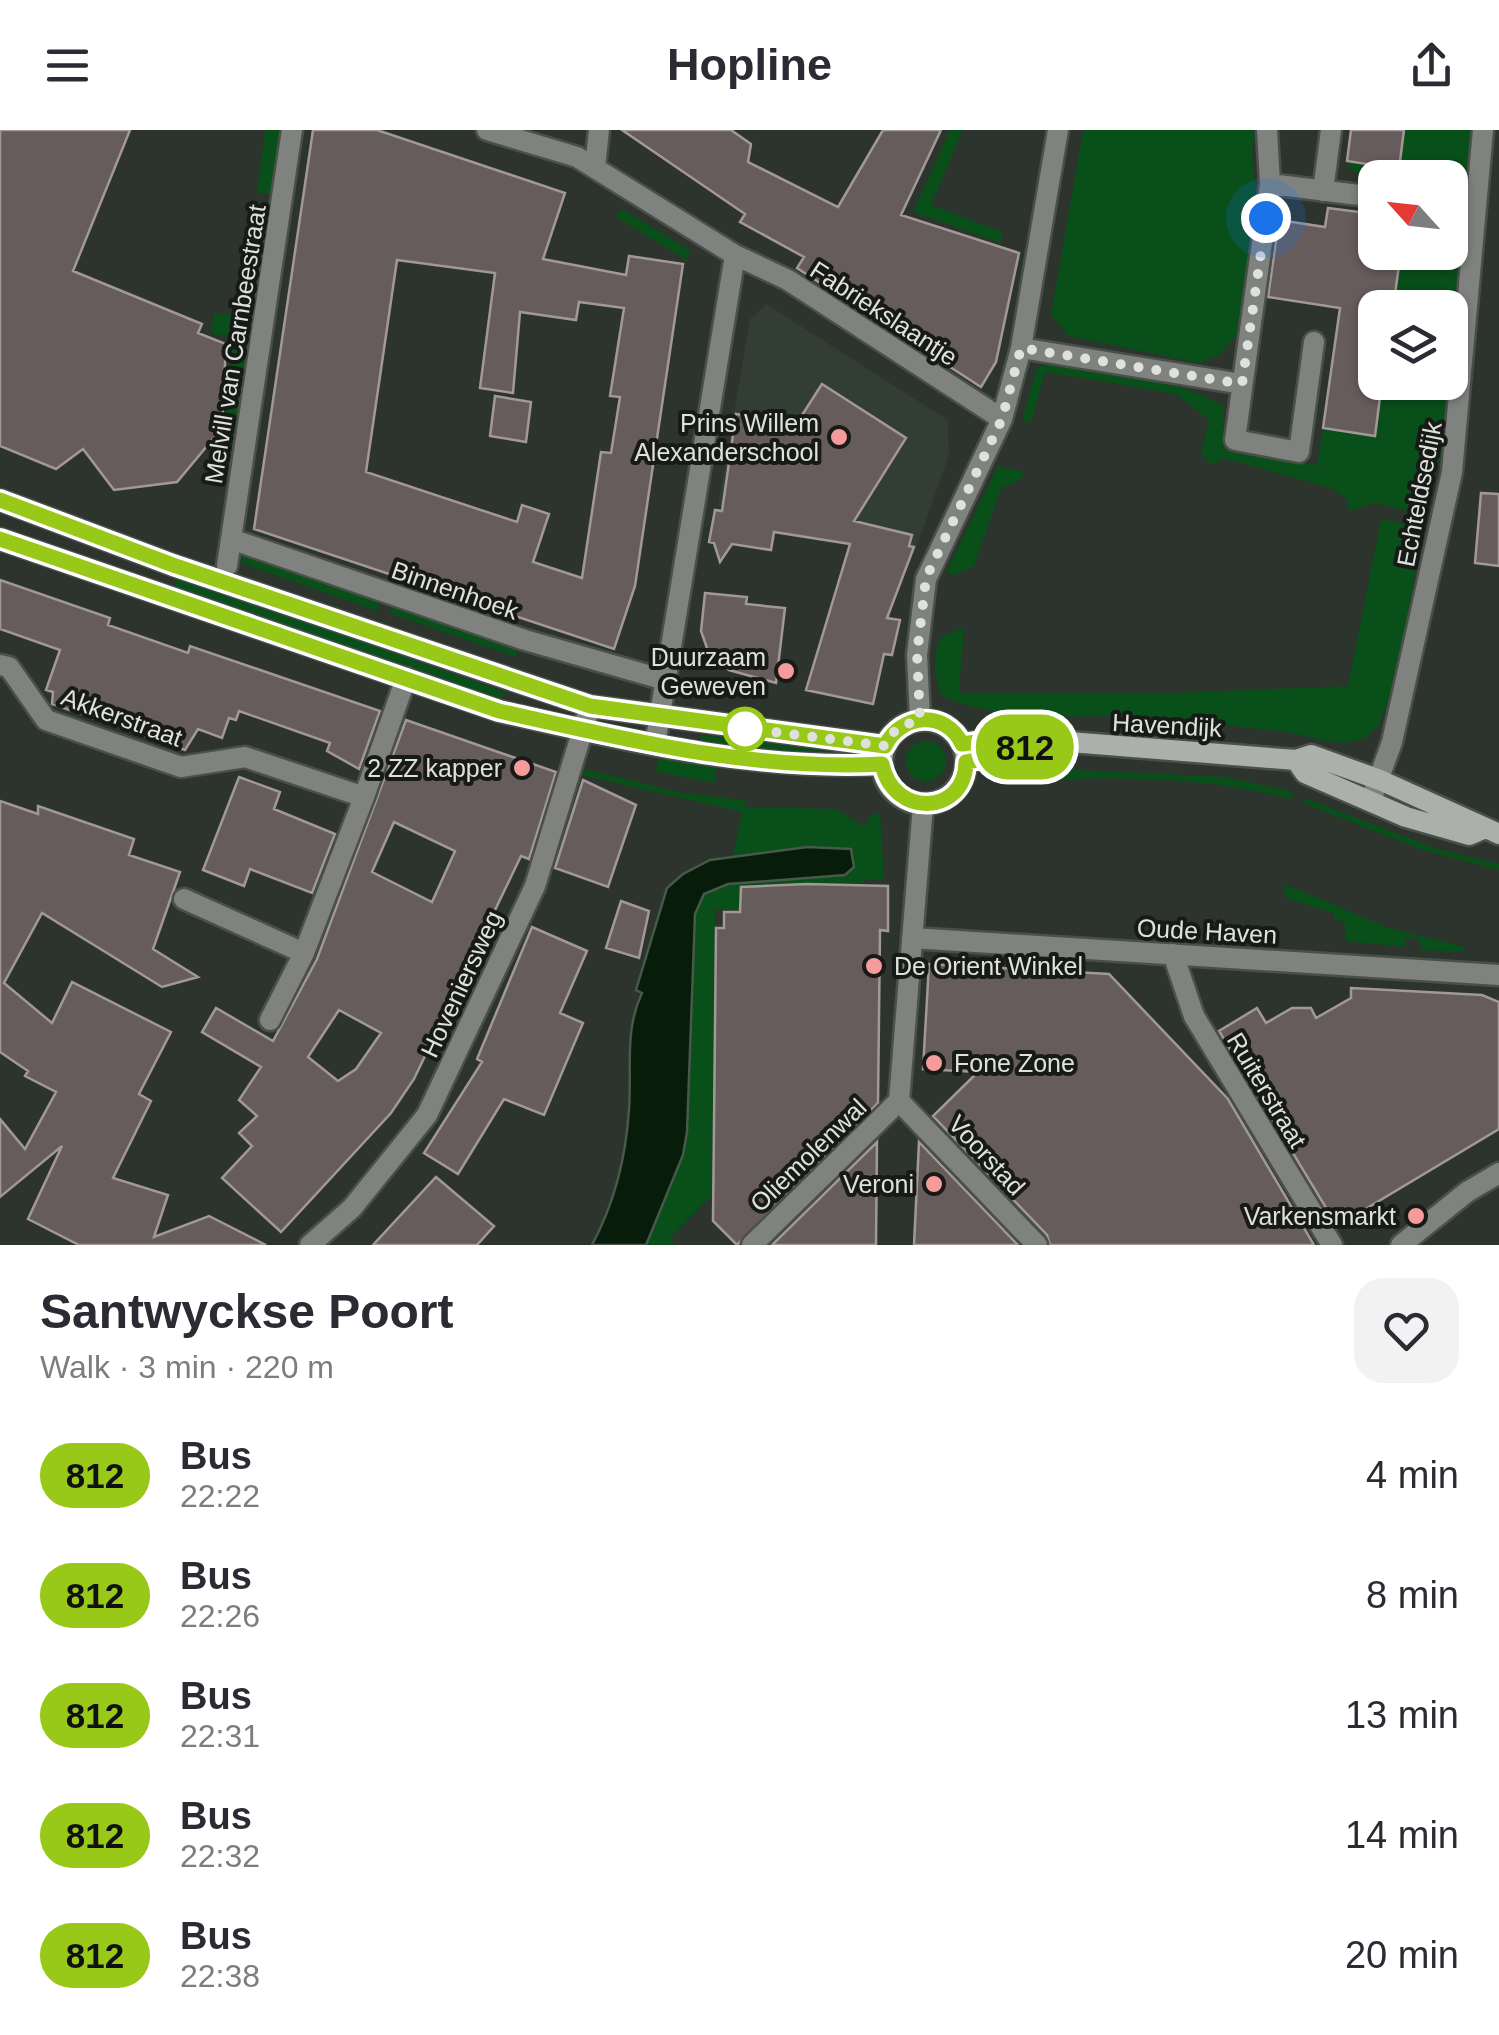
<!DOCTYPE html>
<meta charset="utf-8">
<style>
:root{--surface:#fff;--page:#f2f2f3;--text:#2b2b33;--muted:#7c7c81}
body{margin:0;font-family:Arial,sans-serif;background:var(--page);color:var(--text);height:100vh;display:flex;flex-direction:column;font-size:38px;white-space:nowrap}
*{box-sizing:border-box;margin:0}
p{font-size:32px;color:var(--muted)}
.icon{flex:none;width:55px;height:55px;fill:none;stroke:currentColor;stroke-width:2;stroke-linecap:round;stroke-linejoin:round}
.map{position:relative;height:1115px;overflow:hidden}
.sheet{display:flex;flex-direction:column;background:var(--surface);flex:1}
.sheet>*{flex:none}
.badge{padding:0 20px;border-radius:32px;font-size:35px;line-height:65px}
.needle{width:65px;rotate:297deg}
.controls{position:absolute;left:1358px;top:30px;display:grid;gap:20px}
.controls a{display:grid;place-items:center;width:110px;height:110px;border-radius:20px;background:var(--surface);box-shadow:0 2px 8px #0004;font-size:50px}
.you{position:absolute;width:50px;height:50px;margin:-25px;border:8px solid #fff;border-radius:50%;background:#1a73e8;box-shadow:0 0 0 15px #1a73e833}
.map>.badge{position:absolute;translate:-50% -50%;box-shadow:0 0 0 5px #fff}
.round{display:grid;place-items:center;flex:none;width:105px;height:105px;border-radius:30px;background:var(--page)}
.headline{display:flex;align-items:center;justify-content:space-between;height:170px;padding:0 40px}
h1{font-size:48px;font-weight:600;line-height:75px}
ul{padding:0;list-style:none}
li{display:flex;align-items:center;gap:30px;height:120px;padding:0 40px}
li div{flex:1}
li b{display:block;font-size:38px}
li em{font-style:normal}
li .badge{min-width:110px;font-weight:700;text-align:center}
header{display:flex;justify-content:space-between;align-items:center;height:130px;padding:0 40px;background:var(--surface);font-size:45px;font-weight:600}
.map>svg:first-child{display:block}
.built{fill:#323d33}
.green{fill:#084f1a}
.water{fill:#071d0a;stroke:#48584a;stroke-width:2.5}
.building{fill:#665c5b;stroke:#a39898;stroke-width:2.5;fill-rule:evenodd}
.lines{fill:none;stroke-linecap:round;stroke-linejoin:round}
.pedestrian-casing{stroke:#494f49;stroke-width:25}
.minor-casing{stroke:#494f49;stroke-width:25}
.secondary-casing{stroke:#494f49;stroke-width:25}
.pedestrian{stroke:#7f827f;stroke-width:20}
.minor{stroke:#7f827f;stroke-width:20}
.secondary{stroke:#abb0ab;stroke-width:20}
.line-casing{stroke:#fff;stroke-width:22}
.line{stroke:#98c818;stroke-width:15}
.walk{stroke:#dee1de;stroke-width:10;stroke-dasharray:0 18}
.poi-dot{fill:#f59b9b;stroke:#171a17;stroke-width:4}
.stop-dot{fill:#fff;stroke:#98c818;stroke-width:5}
.labels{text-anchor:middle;stroke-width:8;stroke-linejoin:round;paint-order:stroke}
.street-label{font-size:25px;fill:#dee1de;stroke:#171a17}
.poi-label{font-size:25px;fill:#dee1de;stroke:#171a17;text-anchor:end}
</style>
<header><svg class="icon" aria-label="menu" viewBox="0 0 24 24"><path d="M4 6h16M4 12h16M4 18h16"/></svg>Hopline<svg class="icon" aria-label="share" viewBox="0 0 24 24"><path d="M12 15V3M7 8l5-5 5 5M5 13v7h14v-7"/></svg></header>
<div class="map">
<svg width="1499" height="1115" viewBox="0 0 1499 1115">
<rect width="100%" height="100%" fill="#2d332d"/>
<path class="built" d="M 766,174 L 948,290 L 949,325 L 917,416 L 718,376 L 750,189 Z"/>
<path class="green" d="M 265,0 L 284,0 L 275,64 L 257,63 Z
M 950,0 L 963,0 L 931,75 L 1003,102 L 1000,113 L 913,82 Z
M 1083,0 L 1255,0 L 1252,23 L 1256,64 L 1237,205 L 1219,225 L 1199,233 L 1068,206 L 1051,184 Z
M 1405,0 L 1471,0 L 1465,65 L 1450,63 L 1450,48 C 1424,48 1354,57 1347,33 L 1399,40 Z
M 256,73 L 271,73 L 259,150 L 243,148 Z
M 1450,77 L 1464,79 L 1450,250 L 1450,178 L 1394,177 L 1402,123 L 1450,122 Z
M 622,79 L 691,121 L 686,130 L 616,87 Z
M 240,156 L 260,161 L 252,213 L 211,203 L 214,183 L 234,185 Z
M 232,217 L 251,224 L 235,329 L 223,313 Z
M 1047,235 C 1104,240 1173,247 1224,276 L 1223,319 L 1317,335 L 1323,299 L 1375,307 L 1383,253 L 1450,253 L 1440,331 L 1432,337 L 1422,384 L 1374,373 L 1350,381 L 1346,368 L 1331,358 L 1223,328 L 1212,336 L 1201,323 L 1209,290 L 1176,264 L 1045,242 L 1031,293 L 1022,290 L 1037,237 Z
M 998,336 L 1025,342 L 1020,350 L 1001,358 L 974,436 L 955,445 L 946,442 Z
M 1381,389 L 1423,398 C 1416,434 1396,583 1373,602 C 1347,624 1314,606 1285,602 C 1238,597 1190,590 1142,587 C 1074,584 1003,594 942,566 C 933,543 932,529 941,507 L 964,497 L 959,563 L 1170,563 L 1348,556 Z
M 244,422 L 380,471 L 377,481 L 241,433 Z
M 177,447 L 505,562 L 501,572 L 174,459 Z
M 393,475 L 519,517 L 516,527 L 389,483 Z
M 702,605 L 842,623 L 842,629 L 702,614 Z
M906 631a20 20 0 1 1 40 0a20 20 0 1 1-40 0Z
M 658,624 L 717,634 L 715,653 L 656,642 Z
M 584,639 L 683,663 L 745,670 L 745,677 L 836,679 L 864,696 L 869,687 L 880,682 L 884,750 L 865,750 L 863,755 L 740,756 L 739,780 L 715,780 L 712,1065 L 670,1108 L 675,1115 L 646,1115 C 661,1079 683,1038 687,999 C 692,943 678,820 698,775 C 704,761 714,757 728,754 L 845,744 L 807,717 L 733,726 L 742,682 L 581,645 Z
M 1056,639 L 1227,647 L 1293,662 L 1291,669 C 1201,646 1107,645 1014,652 L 1013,648 Z
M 1305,668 L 1434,718 L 1499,734 L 1499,740 L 1425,721 L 1303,673 Z
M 1284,754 L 1387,797 L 1464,817 L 1463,822 L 1422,820 L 1419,809 L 1406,807 L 1404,817 L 1346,811 L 1344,791 L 1334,790 L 1334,783 L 1285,768 Z"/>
<path class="water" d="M 807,717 L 851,719 L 854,737 L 845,745 L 728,754 L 704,764 L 695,784 L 687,1002 L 683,1025 L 646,1115 L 592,1115 C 615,1072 626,1028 629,979 C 632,938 624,901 642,863 L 636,860 L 667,758 L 683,744 L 710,730 Z"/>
<path class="building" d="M 0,0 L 130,0 L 73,141 L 202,194 L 198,203 L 226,214 L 222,298 L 177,352 L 114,360 L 83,319 L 56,339 L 0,316 Z
M 313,0 L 377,0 L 565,63 L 543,129 L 626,145 L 629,126 L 683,134 L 635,456 L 614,519 L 254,399 ZM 397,130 L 495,143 L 480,258 L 513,263 L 520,182 L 576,190 L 579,172 L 624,178 L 610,266 L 620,267 L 611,323 L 601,322 L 582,448 L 533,432 L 549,384 L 522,375 L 517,392 L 366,342 Z
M 622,0 L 731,0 L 751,14 L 748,32 L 838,77 L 883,0 L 941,0 L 901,85 L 1019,123 L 996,232 L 981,257 L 797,138 L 804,127 L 740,92 L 745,84 Z
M 1351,0 L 1404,0 L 1399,39 L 1347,31 Z
M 1328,78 L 1375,84 L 1375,122 L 1401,122 L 1393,178 L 1375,178 L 1375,252 L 1382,252 L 1375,306 L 1323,298 L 1340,178 L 1268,167 L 1279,90 L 1325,97 Z
M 822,254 L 906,308 L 854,391 L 912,405 L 909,416 L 914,417 L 887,488 L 900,490 L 892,525 L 884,524 L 873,574 L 806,560 L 850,414 L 774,402 L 771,420 L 732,414 L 720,432 L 714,413 L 709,412 L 715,380 L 722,381 L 736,284 L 797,293 Z
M 495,266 L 531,272 L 526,312 L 490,306 Z
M 1481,363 L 1499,364 L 1499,436 L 1475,433 Z
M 0,450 L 110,488 L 108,495 L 188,523 L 190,516 L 380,581 L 359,639 L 327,621 L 330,613 L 239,581 L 236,590 L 229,588 L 222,608 L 198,599 L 185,620 L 52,574 L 53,562 L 46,560 L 60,520 L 0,499 Z
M 705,463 L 747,467 L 746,474 L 785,478 L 776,553 L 729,540 L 708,521 L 701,501 Z
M 406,590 L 556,642 L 529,729 L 521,726 L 414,949 L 391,983 L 281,1102 L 222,1048 L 252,1016 L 239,1003 L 257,986 L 239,970 L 261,937 L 202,902 L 216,878 L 273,911 L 317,829 ZM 394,692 L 455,721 L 432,772 L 372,742 ZM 339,880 L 381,903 L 356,939 L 338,951 L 308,927 Z
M 239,647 L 280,662 L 274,679 L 335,704 L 312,763 L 250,739 L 244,756 L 203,740 Z
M 583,650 L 636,675 L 608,757 L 555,738 Z
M 0,671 L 38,684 L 38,676 L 134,709 L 129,725 L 180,742 L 153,819 L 198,847 L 162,857 L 42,783 L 4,853 L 52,893 L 72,852 L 171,902 L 139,964 L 151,971 L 113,1048 L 168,1065 L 154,1107 L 209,1086 L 266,1115 L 79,1115 L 28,1089 L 62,1016 L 0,1067 L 0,989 L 25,1019 L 56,962 L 25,946 L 28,941 L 0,922 Z
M 806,754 L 888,756 L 888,801 L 880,800 L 878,973 L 737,1115 L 713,1091 L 716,798 L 724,798 L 724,782 L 740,782 L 741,757 Z
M 621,771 L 649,781 L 639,828 L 606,818 Z
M 532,797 L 587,821 L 560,883 L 583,893 L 544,985 L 504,969 L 458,1044 L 424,1023 L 482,932 L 477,929 Z
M 929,834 L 1109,844 L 1228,969 L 1314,1115 L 1050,1115 L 1047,1105 L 933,986 L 978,942 L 923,939 Z
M 1351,858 L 1482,865 L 1499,872 L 1499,999 L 1337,1096 L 1219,901 L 1257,878 L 1266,893 L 1292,878 L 1311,878 L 1316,888 L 1351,868 Z
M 877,1012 L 876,1115 L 772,1115 Z
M 919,1012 L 1018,1115 L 914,1115 Z
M 436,1047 L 494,1096 L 477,1115 L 373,1115 Z"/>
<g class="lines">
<g class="pedestrian-casing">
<path id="pedestrian" d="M 231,409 L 525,510 L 665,550
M 227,436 L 292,0
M 1194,886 L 1332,1115
M 899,971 L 1037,1115
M 1401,1115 L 1467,1062"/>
</g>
<g class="minor-casing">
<path id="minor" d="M 487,0 L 577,27 L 735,125 L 655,615
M 1267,0 L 1270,54 L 1375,67
M 595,37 L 599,0
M 1270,54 L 1235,310 L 1299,322 L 1314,212
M 1323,61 L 1331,0
M 735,125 L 788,150 L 1002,289
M 1021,218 L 1242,254
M 0,535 L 9,537 L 46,590 L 181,637 L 245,627 L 364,667 L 406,548
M 920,589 L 917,525 L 926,449 L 1002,289 L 1021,218 L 1058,0
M 1371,670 L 1392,612 L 1452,342 L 1483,0
M 184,769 L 304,823
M 912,808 L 1499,845
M 1173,824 L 1194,886
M 270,890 L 304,823 L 364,667
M 1467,1062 L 1499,1043
M 310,1115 L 352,1078 L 427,985 L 535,756 L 590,576
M 752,1115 L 899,971 L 923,675"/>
</g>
<g class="secondary-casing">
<path id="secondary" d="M 0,370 L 173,435 L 590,576 L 885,616
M 0,409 L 499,581 C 624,610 752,641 882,634
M882 632a42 42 0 1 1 84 0a42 42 0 1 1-84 0Z
M 962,614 L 1006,607 L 1296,630 L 1311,625 L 1380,650 L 1499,704
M 1296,630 L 1305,643 L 1406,687 L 1469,705 L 1483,699
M 966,632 L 1012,624 L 1036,612"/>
</g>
<use href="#pedestrian" class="pedestrian"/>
<use href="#minor" class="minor"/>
<use href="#secondary" class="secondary"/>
</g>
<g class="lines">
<g class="line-casing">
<path id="line" d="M 0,370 L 173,435 L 590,576 L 885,616 C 901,583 946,580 962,614 L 1006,608 L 1036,612 L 1012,624 L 966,632 C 965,686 893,688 882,634 C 752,641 624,609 499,581 L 0,409"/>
</g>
<use href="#line" class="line"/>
<path class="walk" d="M 745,599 L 734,597 L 885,616 L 896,599 L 920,589 L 917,524 L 926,448 L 1002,289 L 1021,218 L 1242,254 L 1266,88"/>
</g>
<g class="poi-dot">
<circle cx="839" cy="307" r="10"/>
<circle cx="786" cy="541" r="10"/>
<circle cx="522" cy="638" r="10"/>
<circle cx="874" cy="836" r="10"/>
<circle cx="934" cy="933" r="10"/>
<circle cx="934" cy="1054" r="10"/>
<circle cx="1416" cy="1086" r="10"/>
</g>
<circle class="stop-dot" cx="745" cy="599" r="20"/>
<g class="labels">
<g class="street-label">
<text transform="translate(884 183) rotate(33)" y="9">Fabriekslaantje</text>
<text transform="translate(235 214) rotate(-81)" y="9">Melvill van Carnbeestraat</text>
<text transform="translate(1419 364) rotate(-79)" y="9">Echteldsedijk</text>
<text transform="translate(455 460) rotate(19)" y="9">Binnenhoek</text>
<text transform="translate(122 587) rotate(20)" y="9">Akkerstraat</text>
<text transform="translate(1167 595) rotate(3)" y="9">Havendijk</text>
<text transform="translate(1207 801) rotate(3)" y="9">Oude Haven</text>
<text transform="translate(461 854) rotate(-65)" y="9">Hoveniersweg</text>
<text transform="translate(1267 960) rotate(59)" y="9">Ruiterstraat</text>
<text transform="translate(808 1025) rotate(-44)" y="9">Oliemolenwal</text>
<text transform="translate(987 1025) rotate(47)" y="9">Voorstad</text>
</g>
<g class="poi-label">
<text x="819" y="302">Prins Willem<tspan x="819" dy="29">Alexanderschool</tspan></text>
<text x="766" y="536">Duurzaam<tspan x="766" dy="29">Geweven</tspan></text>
<text x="502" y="647">2 ZZ kapper</text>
<text x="894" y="845" text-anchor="start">De Orient Winkel</text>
<text x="954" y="942" text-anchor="start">Fone Zone</text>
<text x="914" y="1063">Veroni</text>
<text x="1396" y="1095">Varkensmarkt</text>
</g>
</g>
</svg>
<div class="controls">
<a><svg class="needle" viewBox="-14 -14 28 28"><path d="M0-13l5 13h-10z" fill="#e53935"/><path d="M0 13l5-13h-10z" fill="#7c7c81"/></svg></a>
<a><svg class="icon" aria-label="layers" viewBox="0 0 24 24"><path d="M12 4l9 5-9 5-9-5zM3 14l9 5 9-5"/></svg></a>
</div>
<div class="you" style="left:1266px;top:88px"></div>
<b class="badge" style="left:1025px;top:617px;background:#98c818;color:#111">812</b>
</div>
<section class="sheet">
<div class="headline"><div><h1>Santwyckse Poort</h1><p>Walk · 3 min · 220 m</p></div><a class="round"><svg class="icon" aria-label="heart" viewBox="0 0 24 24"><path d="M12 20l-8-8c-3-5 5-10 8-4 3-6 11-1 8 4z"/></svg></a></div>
<ul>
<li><span class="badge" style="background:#98c818;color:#111">812</span><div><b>Bus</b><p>22:22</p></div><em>4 min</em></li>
<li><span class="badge" style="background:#98c818;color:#111">812</span><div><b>Bus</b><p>22:26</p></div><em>8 min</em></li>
<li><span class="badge" style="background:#98c818;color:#111">812</span><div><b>Bus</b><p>22:31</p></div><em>13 min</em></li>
<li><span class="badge" style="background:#98c818;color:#111">812</span><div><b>Bus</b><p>22:32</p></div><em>14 min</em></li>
<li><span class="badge" style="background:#98c818;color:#111">812</span><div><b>Bus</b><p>22:38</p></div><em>20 min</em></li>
</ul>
</section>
